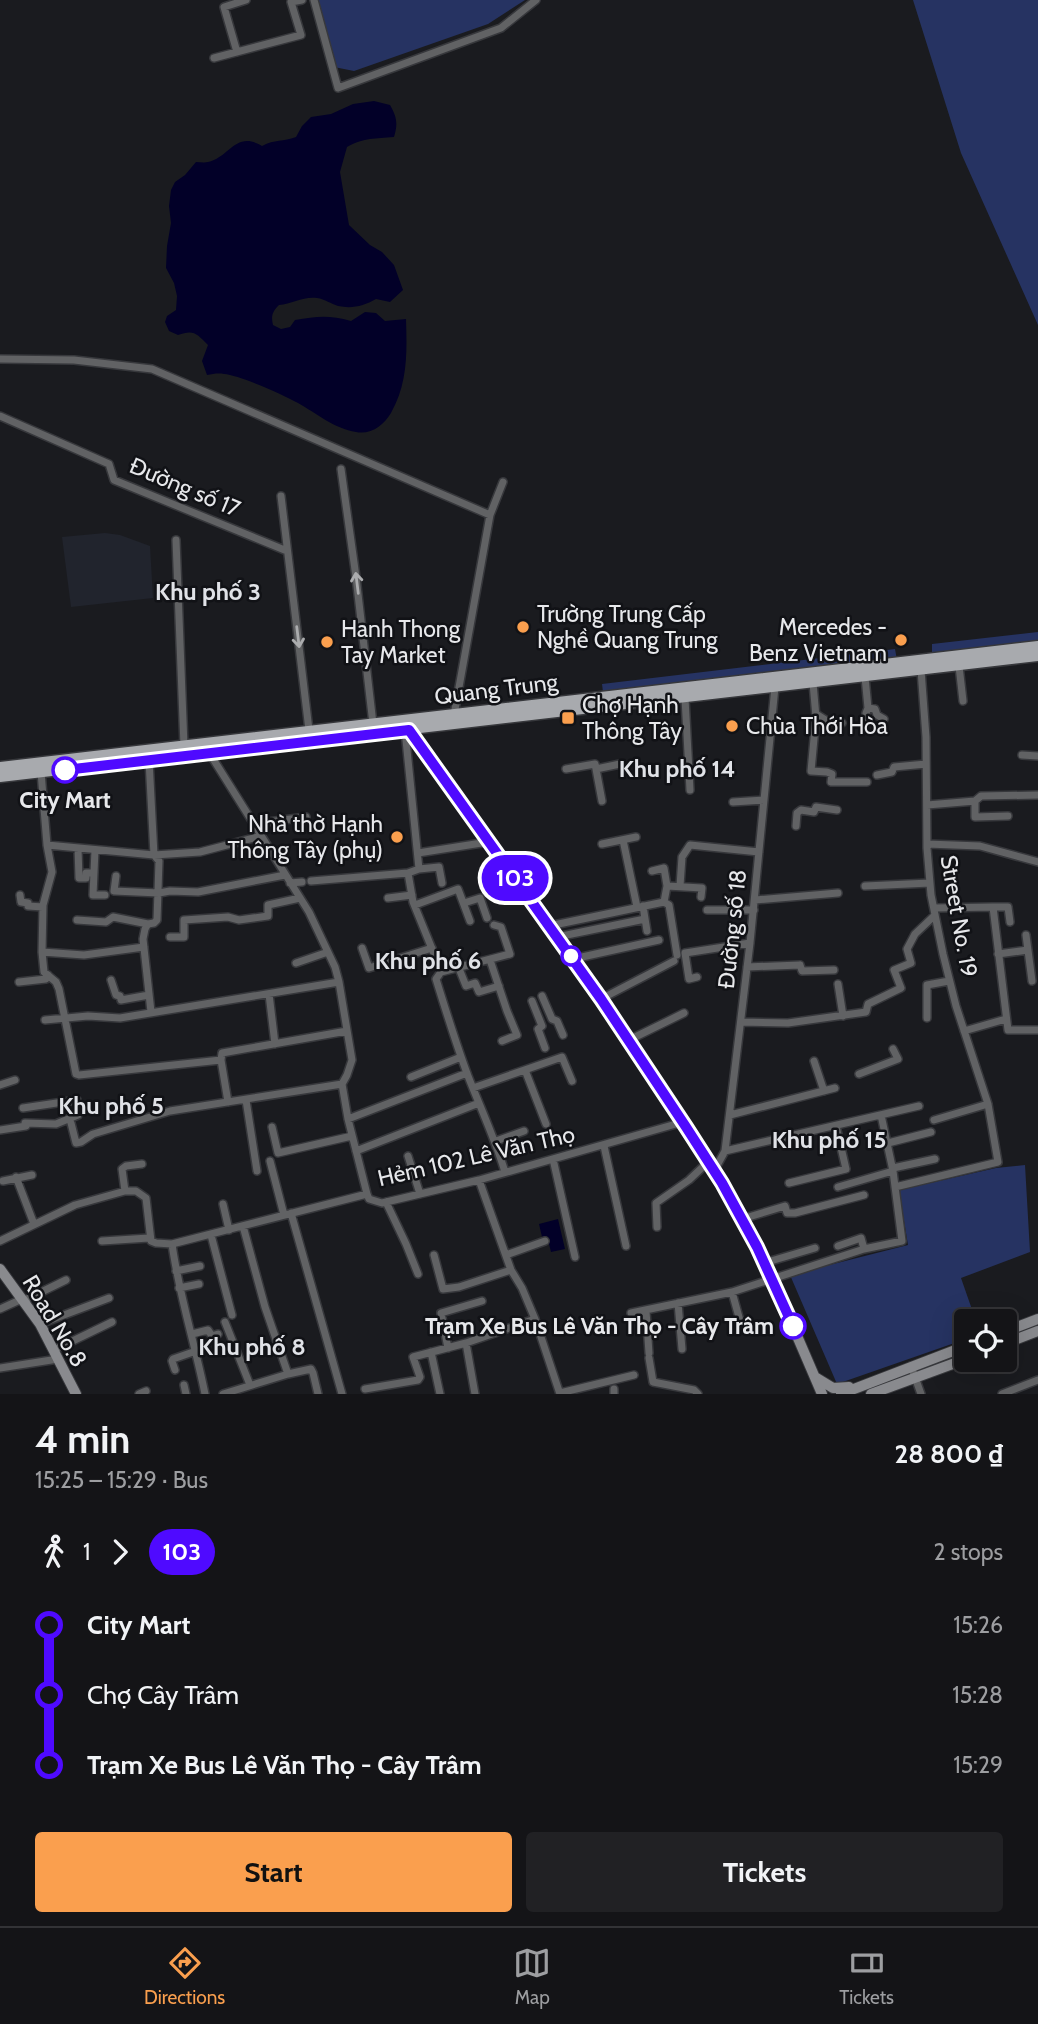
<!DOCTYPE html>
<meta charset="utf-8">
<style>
:root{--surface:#141417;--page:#212124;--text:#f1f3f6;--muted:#9d9ea1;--line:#333336;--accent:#fa9f4e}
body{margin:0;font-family:Cabin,sans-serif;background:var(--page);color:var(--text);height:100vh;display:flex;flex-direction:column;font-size:26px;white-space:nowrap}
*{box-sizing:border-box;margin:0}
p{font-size:23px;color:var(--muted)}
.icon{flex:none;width:38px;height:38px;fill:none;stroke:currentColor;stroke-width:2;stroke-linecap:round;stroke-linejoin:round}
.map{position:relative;height:1394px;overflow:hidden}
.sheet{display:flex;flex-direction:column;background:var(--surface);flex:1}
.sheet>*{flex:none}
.badge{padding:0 14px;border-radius:23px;font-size:24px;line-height:46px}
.buttons{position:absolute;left:954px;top:1309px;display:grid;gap:14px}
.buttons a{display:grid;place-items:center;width:63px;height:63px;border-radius:7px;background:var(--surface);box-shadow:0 7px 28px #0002,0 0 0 2px var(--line);font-size:35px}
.map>.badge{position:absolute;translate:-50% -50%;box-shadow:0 0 0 4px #fff}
.legs{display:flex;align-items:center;gap:10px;height:77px;padding:0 35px;font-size:23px}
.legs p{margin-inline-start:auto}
.head{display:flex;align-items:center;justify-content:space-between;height:119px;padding:0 35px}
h1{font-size:38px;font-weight:700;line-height:52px}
.action{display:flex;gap:14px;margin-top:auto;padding:14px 35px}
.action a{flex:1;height:80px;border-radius:7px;background:var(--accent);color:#111;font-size:28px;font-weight:700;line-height:80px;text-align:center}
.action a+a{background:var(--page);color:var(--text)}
ul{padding:0 35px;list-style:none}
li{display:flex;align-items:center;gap:24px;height:70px;font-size:26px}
li i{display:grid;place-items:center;width:10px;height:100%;margin:0 9px;background:currentColor}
li i::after{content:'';width:18px;height:18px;margin:-9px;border:5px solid;border-radius:50%;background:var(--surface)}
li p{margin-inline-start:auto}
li:first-child i{background:linear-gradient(#0000 50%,currentColor 0)}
li:last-child i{background:linear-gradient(currentColor 50%,#0000 0)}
.dock{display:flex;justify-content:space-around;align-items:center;height:98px;border-top:2px solid var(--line);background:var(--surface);font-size:19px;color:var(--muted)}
.dock a{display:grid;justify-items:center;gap:4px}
.dock .current{color:var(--accent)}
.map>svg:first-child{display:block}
.built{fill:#21242d}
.green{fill:#263362}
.water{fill:#020028}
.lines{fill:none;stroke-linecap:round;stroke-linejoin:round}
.street-casing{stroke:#37383c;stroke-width:10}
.secondary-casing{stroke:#37383c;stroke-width:12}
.primary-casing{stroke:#37383c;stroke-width:13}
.street{stroke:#616264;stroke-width:7}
.secondary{stroke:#898a8e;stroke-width:10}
.primary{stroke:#a8aaae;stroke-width:10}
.oneway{stroke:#abacae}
.line-1-casing{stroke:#fff;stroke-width:16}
.line-1{stroke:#4f0aff;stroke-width:10}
.poi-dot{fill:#fa9f4e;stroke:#111216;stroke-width:2.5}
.stop-1-dot{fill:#fff;stroke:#4f0aff;stroke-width:3.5}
.labels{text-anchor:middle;stroke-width:5;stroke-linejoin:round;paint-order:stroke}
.street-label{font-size:23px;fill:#e7e8eb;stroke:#111216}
.poi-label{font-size:23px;fill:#e7e8eb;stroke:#111216;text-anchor:start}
.stop-label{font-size:23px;font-weight:bold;fill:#e7e8eb;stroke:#111216}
.neighbourhood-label{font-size:24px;font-weight:bold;fill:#e0e2e7;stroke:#111216}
</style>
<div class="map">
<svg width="1038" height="1394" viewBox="0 0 1038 1394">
<rect width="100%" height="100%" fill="#1a1b1f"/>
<path class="built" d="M 105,533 L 120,535 L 150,546 L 153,598 L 71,607 L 62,537 Z"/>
<path class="green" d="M 317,0 L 525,0 L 488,24 L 354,71 L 334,67 Z
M 913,0 L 1038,0 L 1038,325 L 961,153 Z
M 1038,632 L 1038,642 L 932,655 L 932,644 Z
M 895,649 L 897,660 L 603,692 L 602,684 Z
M 1025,1165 L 1030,1252 L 961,1278 L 976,1321 L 966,1321 L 966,1339 L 837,1384 L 790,1275 L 908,1245 L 899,1190 L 996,1168 Z"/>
<path class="water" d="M 374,101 L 390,105 C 397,117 398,124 394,137 C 375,139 365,137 347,147 L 340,172 L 349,225 L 370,245 L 382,252 L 394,265 L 403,290 L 390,302 L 376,299 C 364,306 352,309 338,306 C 331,304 325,299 317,298 C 304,296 292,304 279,305 C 272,312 271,316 273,325 L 281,329 L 290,327 L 295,320 C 317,316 330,315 351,321 L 365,312 L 376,313 L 385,321 L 406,319 C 407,352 408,383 391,413 C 384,425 371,435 356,432 C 335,429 316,413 298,403 C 284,395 239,375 224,374 C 218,373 213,374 207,375 L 202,361 L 208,345 C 197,334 194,329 178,335 L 169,331 L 165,322 L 167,316 L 176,310 L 177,296 L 174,283 L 166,268 L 167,246 L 171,223 L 169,206 L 171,190 L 175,182 L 185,175 L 196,162 C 200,162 204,163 208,162 C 230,157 236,130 262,146 C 275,139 283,142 296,137 L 302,126 L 311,117 L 331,114 L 353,104 Z
M 558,1219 L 565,1249 L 551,1252 L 547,1236 L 542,1237 L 539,1224 Z"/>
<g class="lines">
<g class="street-casing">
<path id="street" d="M 314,0 L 338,88 L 501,28 L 536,0
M 237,52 L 224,7 L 246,0
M 214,58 L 301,35 L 291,2 L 302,0
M 0,359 L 74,360 L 152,369 L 490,515
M 0,416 L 109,464 L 114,480 L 287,551
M 341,469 L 356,577 L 373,724
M 281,496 L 309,730
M 176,540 L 184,746
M 959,666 L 963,701
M 865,677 L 868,708 L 875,709 L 877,715 L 884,719
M 813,683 L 816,717 L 811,771 L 827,772 L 832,774 L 831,782 L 867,782
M 685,698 L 690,790
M 816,714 L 827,721 L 842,723
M 454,715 L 490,515 L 503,482
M 866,723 L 866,713 L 868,708
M 409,730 L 406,740 L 419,869 L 408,873 L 413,902 L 439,966 L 441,972 L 436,979 C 446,1011 456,1044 468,1076 C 481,1109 495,1139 505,1172
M 210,754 L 309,912 L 335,967 L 339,982 L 352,1060 L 347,1075 L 342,1084 L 348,1119 L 367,1194
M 1022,755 L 1038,756
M 149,760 L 154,855 L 159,861 L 157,920 L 154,923 L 148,924 L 145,929 L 143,939 L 151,1012
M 566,769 L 595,764 L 596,769 L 620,764
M 596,769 L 602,801
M 41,772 L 47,845 L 52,872 L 43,905 L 42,952 L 44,972 L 56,982 L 59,989 L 76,1074 L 79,1075 L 221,1060 L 222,1053 L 347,1031
M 877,775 L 892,772 L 894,767 L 926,764
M 975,801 L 975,817 L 1008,816
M 733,802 L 764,800
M 927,805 L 975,801 L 981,796 L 1038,795
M 253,824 L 306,817
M 796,826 L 797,813 L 801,810 L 814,812 L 816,807 L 837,810
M 623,840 L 637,907
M 602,844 L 636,837
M 927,844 L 980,846 L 1038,862
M 47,845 L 154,855 L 200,852 L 261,836
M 78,849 L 79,878 L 86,878 L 86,873 L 94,873
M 95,850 L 93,895 L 105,895
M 418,853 L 488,842
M 419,869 L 439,867 L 442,883
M 652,871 L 664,868 L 667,886 L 664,902 L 669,905 L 677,955
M 116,876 L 114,891 L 159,893 L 170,891 L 198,892 L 285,875
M 311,881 L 408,873
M 290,883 L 302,882
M 667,886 L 702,888 L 701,897
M 680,886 L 682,857 L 690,845 L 759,852
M 865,886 L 930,883
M 20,895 L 21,902 L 28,903 L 28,906 L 43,907
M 388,898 L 412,895
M 755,900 L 838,893
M 464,903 L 480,898 L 487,918
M 415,905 L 458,889 L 470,921
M 643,906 L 647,931
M 993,907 L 1008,907 L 1010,922
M 934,908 L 993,907 L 1008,1030 L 1038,1030
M 707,910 L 754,910
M 77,920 L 106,922 L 113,917 L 148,924
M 549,926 L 664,902
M 1026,935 L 1032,981
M 170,937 L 184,937 L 184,920 L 228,917 L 239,920 L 268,916 L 268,905 L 300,898
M 557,937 L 645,919
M 362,948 L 369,968 L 432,948
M 42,952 L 84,955 L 144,947
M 998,954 L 1028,950
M 573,959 L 659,940
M 490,960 L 507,1011 L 517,1035 L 502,1041
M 296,963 L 328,952
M 800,965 L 802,971 L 834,970
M 458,966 L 466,986 L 475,983 L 479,992 L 499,986
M 747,967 L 800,965
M 441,972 L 510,954 L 501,927 L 494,925
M 697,977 L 689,979 L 685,953 L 750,943
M 111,980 L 116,995 L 120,996 L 121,1000 L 149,995
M 19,982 L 46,979 L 48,975
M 838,984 L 843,1016
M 269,994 L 275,1044
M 542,996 L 552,1019 L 557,1021 L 563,1035
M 601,999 L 674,961
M 532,1001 L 542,1026 L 538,1029 L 545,1048
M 927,1018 L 927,985 L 949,981
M 45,1020 L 88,1016 L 120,1018 L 339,982
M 741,1022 L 788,1023 L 866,1012 L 868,1004 L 901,988 L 894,970 L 911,963 L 907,949 L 915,934 L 935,915
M 964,1031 L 1006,1019
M 629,1040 L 684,1013
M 221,1060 L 228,1102
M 814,1061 L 824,1091
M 525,1070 L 546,1124
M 859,1074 L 898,1059 L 893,1049
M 411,1077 L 461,1057
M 0,1085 L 15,1080
M 473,1088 L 562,1057 L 572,1081
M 246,1100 L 257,1171
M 23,1108 L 77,1100
M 730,1115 L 835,1088
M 348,1119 L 467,1073
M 934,1120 L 988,1104
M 25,1123 L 56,1124 L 78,1115
M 71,1123 L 76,1143 L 81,1142 L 93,1134 L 170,1111 L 342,1084
M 272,1127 L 278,1153 L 352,1136
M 0,1130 L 26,1126
M 496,1141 L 524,1131
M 888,1143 L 931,1132
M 604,1146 L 626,1246
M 356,1151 L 479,1103
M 725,1151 L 919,1106
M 408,1156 L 420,1194
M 553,1159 L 575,1257
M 270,1161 L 284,1215
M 893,1168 L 935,1159
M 714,1171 L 725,1151 L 750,943 L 775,687
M 16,1177 L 34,1224
M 479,1180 L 511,1270 L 522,1288 L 535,1319 L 560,1394
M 3,1181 L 32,1175
M 789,1183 L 846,1169 L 836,1126
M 838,1187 L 893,1171
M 895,1187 L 998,1162 L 988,1104 L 956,1006 L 943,954 L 931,895 L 927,848 L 926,737 L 921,670
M 125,1191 L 122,1169 L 126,1166 L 142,1164
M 386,1202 L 406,1244 L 418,1274
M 223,1204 L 229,1230
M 291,1213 L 342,1394
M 742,1219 L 785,1206 L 787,1213 L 795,1213 L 864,1195
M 243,1226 L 265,1307 L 288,1374
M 657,1227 L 656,1203 L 689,1180 L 708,1162
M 211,1235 L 232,1315
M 0,1241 L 75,1205 L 125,1191 L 136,1191 L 146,1198 L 151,1241 L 156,1243 L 172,1244 L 367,1194 L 369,1199 L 382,1203 L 479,1180 L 683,1122
M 102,1241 L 149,1238
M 172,1244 C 179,1295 195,1344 205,1394
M 838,1246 L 861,1238 L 864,1249 L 902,1241 L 893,1171 L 881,1115
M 434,1255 L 443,1289 L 459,1287 L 511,1270
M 506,1255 L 545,1241
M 764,1263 L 815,1248
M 176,1271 L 200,1266
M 179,1288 L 199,1284
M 732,1292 L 742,1328
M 23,1301 L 66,1280
M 678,1303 L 682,1349
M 0,1309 L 22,1299
M 646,1311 L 649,1353
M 631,1313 L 732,1292 L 864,1249
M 225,1322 L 250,1385
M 40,1324 L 109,1298
M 192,1334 L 208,1330 L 212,1336 L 218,1334
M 466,1343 L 475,1394
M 448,1348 L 441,1313 L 482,1301
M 54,1350 L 112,1322
M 431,1352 L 440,1394
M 649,1358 L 653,1382 L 694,1390 L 698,1394
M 911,1366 L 921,1394
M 0,1368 L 58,1359
M 175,1370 L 172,1361 L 173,1359 L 196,1351
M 184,1385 L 186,1394
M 365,1389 L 418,1380 L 420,1377 L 413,1357 L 466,1343 L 535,1319
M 614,1389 L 614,1394
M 560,1393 L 634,1375
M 139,1394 L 146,1391
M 223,1394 L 288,1374 L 311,1369 L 313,1373 L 318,1394
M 1002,1394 L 1038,1380"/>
</g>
<g class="secondary-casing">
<path id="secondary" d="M 409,730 L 601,999 L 722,1183 L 773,1280 L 822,1394
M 0,1269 L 40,1324 L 76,1394
M 1004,1332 L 1038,1319
M 1004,1344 L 1038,1331
M 815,1377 L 833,1388 L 849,1387
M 841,1394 L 966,1346
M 871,1394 L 966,1359"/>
</g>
<g class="primary-casing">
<path id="primary" d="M 0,767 L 1038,646
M 0,777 L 1038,656"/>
</g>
<use href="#street" class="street"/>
<use href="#secondary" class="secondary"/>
<use href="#primary" class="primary"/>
</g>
<defs><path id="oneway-shaft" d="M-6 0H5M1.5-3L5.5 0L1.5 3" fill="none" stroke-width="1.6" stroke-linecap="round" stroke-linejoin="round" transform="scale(1.75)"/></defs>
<g class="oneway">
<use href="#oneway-shaft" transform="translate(357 583) rotate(-97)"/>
<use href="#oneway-shaft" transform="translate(298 637) rotate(83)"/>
</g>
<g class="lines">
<g class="line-1-casing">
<path id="line-1" d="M 65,770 L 409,730 L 601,999 L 686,1127 L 722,1183 L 757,1247 L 793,1326"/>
</g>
<use href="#line-1" class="line-1"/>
</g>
<g class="poi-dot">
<circle cx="523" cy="627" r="7"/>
<circle cx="901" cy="640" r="7"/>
<circle cx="327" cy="642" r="7"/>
<rect x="561" y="711" width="14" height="14" rx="3.5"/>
<circle cx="732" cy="726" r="7"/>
<circle cx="397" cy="837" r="7"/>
</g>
<g class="stop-1-dot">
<circle cx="65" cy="770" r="12"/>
<circle cx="571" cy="956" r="9"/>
<circle cx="793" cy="1326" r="12"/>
</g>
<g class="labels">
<g class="street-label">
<text transform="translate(185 487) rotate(23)" y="8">Đường số 17</text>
<text transform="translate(496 689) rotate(-7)" y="8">Quang Trung</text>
<text transform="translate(959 916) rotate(80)" y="8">Street No. 19</text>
<text transform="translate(732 929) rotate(-84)" y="8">Đường số 18</text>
<text transform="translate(476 1156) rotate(-13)" y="8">Hẻm 102 Lê Văn Thọ</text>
<text transform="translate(55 1321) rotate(59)" y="8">Road No.8</text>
</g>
<g class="poi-label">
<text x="537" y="622">Trường Trung Cấp<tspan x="537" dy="26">Nghề Quang Trung</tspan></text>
<text x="887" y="635" text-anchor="end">Mercedes -<tspan x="887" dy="26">Benz Vietnam</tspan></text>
<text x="341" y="637">Hanh Thong<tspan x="341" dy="26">Tay Market</tspan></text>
<text x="582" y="713">Chợ Hạnh<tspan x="582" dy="26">Thông Tây</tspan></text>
<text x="746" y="734">Chùa Thới Hòa</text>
<text x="383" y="832" text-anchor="end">Nhà thờ Hạnh<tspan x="383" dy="26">Thông Tây (phụ)</tspan></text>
</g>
<g class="stop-label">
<text x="65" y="808">City Mart</text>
<text x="774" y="1334" text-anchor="end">Trạm Xe Bus Lê Văn Thọ - Cây Trâm</text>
</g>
<g class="neighbourhood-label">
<text x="208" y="600">Khu phố 3</text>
<text x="677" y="777">Khu phố 14</text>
<text x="428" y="969">Khu phố 6</text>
<text x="111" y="1114">Khu phố 5</text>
<text x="829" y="1148">Khu phố 15</text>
<text x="252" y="1355">Khu phố 8</text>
</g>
</g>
</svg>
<div class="buttons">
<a><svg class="icon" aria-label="locate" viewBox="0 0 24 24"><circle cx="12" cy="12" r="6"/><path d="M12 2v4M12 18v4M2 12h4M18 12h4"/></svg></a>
</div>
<b class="badge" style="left:515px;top:878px;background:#4f0aff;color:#fff">103</b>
</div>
<section class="sheet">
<div class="head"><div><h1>4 min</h1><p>15:25 – 15:29 · Bus</p></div><b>28 800 ₫</b></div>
<div class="legs"><svg class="icon" aria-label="walk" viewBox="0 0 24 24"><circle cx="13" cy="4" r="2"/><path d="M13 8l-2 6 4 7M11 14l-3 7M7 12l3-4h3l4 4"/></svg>1<svg class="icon" aria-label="forward" viewBox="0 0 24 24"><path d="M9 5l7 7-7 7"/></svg><b class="badge" style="background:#4f0aff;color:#fff">103</b><p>2 stops</p></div>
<ul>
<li><i style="color:#4f0aff"></i><b>City Mart</b><p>15:26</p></li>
<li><i style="color:#4f0aff"></i><span>Chợ Cây Trâm</span><p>15:28</p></li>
<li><i style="color:#4f0aff"></i><b>Trạm Xe Bus Lê Văn Thọ - Cây Trâm</b><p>15:29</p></li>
</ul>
<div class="action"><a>Start</a><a>Tickets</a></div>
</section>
<nav class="dock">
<a class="current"><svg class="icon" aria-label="directions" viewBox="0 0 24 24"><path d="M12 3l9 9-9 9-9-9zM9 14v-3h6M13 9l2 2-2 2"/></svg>Directions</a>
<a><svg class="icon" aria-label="map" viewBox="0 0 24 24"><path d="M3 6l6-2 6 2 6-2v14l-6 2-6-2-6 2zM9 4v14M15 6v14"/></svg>Map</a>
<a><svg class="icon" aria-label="tickets" viewBox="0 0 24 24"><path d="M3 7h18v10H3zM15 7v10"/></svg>Tickets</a>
</nav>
